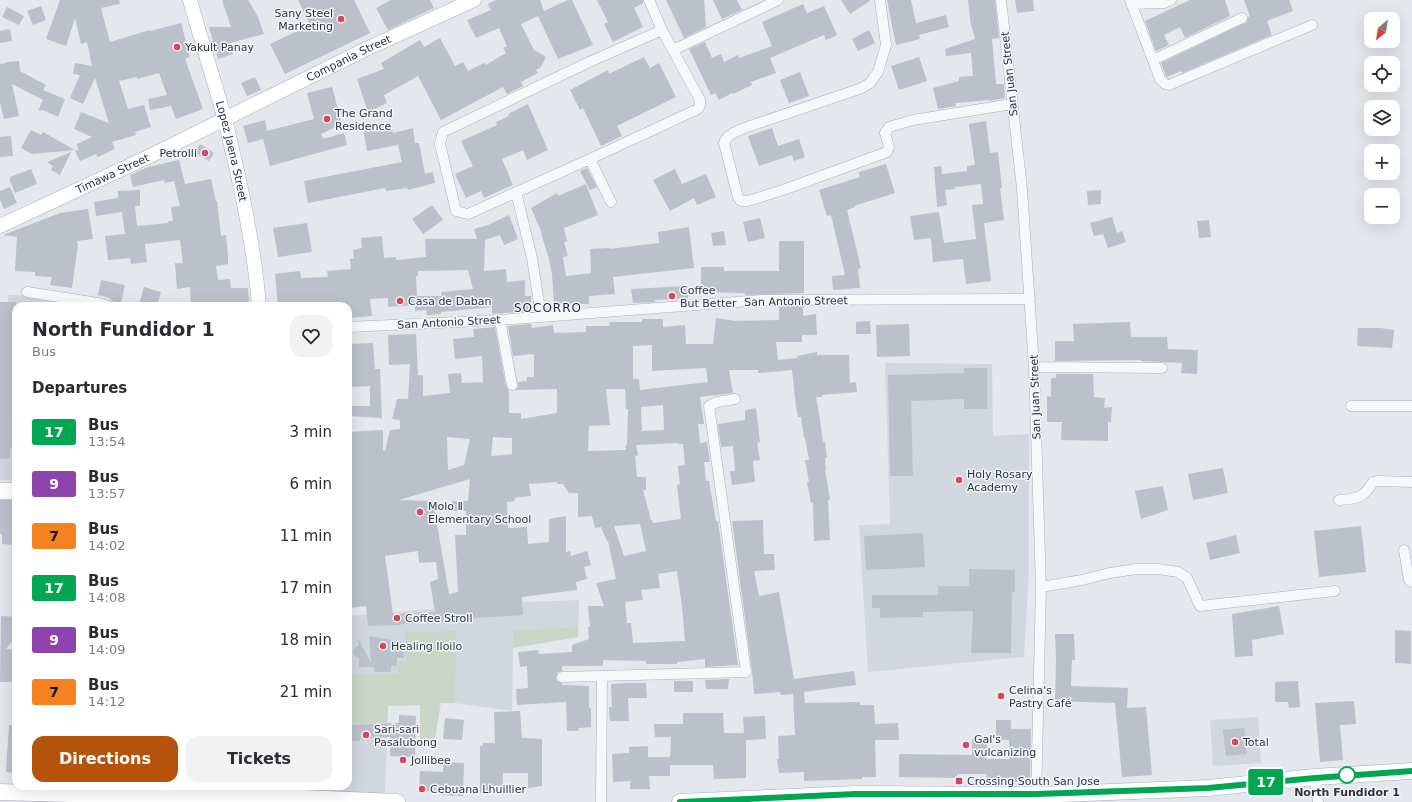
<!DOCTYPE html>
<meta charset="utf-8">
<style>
:root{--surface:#fff;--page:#f2f2f3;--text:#2b2b33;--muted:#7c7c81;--accent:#b45309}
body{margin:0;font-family:"DejaVu Sans",sans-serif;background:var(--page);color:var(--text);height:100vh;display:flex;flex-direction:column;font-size:15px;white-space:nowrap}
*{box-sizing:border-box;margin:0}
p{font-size:13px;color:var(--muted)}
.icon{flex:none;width:22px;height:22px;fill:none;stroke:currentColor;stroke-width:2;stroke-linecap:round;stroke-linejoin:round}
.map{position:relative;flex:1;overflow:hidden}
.side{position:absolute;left:12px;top:302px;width:340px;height:488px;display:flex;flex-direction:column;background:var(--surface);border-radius:12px;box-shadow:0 4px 16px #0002}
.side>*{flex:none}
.badge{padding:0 8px;border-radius:3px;font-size:14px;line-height:26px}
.needle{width:26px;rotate:210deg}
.controls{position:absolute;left:1364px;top:12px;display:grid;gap:8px}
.controls a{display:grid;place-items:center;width:36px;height:36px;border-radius:8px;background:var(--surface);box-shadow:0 4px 16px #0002;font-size:20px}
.map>.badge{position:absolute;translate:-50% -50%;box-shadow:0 0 0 2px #fff}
h2{padding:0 20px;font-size:15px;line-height:36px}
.round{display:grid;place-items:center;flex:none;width:42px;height:42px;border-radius:12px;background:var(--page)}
.summary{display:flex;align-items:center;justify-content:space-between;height:68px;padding:0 20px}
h1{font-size:19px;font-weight:800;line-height:30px}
.button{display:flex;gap:8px;margin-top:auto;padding:8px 20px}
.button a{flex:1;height:46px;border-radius:12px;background:var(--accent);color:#fff;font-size:16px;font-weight:800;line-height:46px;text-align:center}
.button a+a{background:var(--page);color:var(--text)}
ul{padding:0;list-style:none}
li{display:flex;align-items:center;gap:12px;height:52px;padding:0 20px}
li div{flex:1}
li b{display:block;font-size:15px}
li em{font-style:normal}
li .badge{min-width:44px;font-weight:700;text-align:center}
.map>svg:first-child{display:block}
.built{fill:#d2d6de}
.green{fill:#c9d6c5}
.building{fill:#bbc0ca;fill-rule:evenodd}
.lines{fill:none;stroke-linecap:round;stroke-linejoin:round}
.street-casing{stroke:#a9aeb7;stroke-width:11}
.secondary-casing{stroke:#a9aeb7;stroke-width:15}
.primary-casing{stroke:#a3abb8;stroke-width:17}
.street{stroke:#f7f8fa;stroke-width:10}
.secondary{stroke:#fff;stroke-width:14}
.primary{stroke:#fff;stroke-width:16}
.line-casing{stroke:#fff;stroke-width:9}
.line{stroke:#00a651;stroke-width:6}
.poi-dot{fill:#d1495b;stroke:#f4f6f9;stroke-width:1.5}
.stop-dot{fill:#fff;stroke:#00a651;stroke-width:2}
.labels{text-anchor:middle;stroke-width:3;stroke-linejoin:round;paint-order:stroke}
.poi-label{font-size:11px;fill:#2b3445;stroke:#f4f6f9;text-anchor:start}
.street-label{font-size:11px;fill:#2b3445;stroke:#f4f6f9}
.stop-label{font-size:11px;font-weight:bold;fill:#2b3445;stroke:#f4f6f9}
.neighbourhood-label{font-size:12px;letter-spacing:1px;fill:#1d2536;stroke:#f4f6f9}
</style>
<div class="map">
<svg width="1412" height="802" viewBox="0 0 1412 802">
<rect width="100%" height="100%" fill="#e4e7ec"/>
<path class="built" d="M 8,295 L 47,296 L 47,306 L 16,306 L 16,480 L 0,480 L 0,343 L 7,343 Z
M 885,363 L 992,364 L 993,436 L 1029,434 L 1029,570 L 1024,657 L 868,672 L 859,525 L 890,524 Z
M 579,600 L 578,637 L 513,648 L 512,711 L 455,703 L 441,703 L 435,739 L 420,745 L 420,705 L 388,706 L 385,794 L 324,794 L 313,789 L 312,786 L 348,786 L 348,616 L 502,603 Z
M 1258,717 L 1261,763 L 1213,766 L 1210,720 Z"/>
<path class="green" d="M 578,627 L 578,637 L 513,648 L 513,631 Z
M 456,631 L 455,703 L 440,703 L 435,739 L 420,745 L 420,705 L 388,706 L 387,722 L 348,724 L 348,674 L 398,674 L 398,661 L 406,661 L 405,632 Z"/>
<path class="building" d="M 60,0 L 119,0 L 120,4 L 101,8 L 110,42 L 150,30 L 150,31 L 181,23 L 190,57 L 185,59 L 203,109 L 176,119 L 171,106 L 150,110 L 148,99 L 167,95 L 159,73 L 137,79 L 137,77 L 119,81 L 128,109 L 144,105 L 151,127 L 135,132 L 136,135 L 112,142 L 115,149 L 98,157 L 96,154 L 80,161 L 75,151 L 78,150 L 77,144 L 92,137 L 74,129 L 81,112 L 109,123 L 95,78 L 83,104 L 70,98 L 80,75 L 73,74 L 75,63 L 92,66 L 87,42 L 81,44 L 75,18 L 66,46 L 46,39 Z
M 222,0 L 248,0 L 258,17 L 264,34 L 230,43 L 233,54 L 218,59 L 209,27 L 231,27 Z
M 298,0 L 354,0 L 370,33 L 285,74 L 270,44 L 310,25 Z
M 391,0 L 430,0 L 434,8 L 388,30 L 376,8 Z
M 496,0 L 540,0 L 544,11 L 568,0 L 572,0 L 593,45 L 558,59 L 538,16 L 521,24 L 534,50 L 546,57 L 541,67 L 536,70 L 538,73 L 521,82 L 523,86 L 507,94 L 503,87 L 441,120 L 418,76 L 384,95 L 387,103 L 368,112 L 357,79 L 384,69 L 381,63 L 420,40 L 424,47 L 440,38 L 455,66 L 463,62 L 468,71 L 484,63 L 486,65 L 506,53 L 503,48 L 507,46 L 499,28 L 476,38 L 467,20 L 491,10 L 488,4 Z
M 597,0 L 643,0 L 643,3 L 634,8 L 643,27 L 613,42 L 604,24 L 608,22 Z
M 666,0 L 704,0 L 706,27 L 684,38 Z
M 713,0 L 737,0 L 742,10 L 722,19 Z
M 841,0 L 871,0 L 850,14 Z
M 887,0 L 911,0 L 916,23 L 946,15 L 949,27 L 919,35 L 920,39 L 896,45 Z
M 968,0 L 995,0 L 999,38 L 992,39 L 996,84 L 1004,84 L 1005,98 L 989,101 L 989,100 L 955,103 L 956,106 L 938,109 L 933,88 L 959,81 L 959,77 L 973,76 L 971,53 L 946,56 L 945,49 L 975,39 L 972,27 L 971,27 Z
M 1015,0 L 1033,0 L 1034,11 L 1017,13 Z
M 1190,0 L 1225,0 L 1230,16 L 1185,38 L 1180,27 L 1164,35 L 1169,45 L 1156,51 L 1145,21 Z
M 1244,0 L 1289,0 L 1293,11 L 1267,21 L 1272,35 L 1182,73 L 1181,71 L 1167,77 L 1166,76 L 1161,63 L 1247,22 L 1248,17 L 1250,16 Z
M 803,4 L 807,13 L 824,6 L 837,35 L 826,40 L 824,35 L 770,58 L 776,73 L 751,82 L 752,85 L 733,94 L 732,93 L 719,100 L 715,93 L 711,95 L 689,49 L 705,42 L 712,58 L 721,54 L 724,62 L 738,55 L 739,58 L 772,46 L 762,22 Z
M 41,6 L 46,20 L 33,25 L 27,11 Z
M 7,7 L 24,16 L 19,25 L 2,17 Z
M 10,29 L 12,41 L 0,43 L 0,31 Z
M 869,30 L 875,43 L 858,51 L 852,39 Z
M 644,57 L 650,68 L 659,63 L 676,97 L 617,126 L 622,136 L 601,146 L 583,108 L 580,110 L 570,90 L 608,70 L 609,74 Z
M 919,57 L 927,81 L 899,90 L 891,66 Z
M 19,61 L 20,71 L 46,85 L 43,90 L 65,99 L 58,117 L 43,110 L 38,111 L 43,100 L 12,84 L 19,116 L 4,119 L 0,103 L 0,64 L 6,63 L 6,62 Z
M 800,72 L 809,96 L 789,103 L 780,80 Z
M 255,77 L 261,90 L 247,96 L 241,83 Z
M 332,87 L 342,124 L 321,134 L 323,139 L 344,133 L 347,145 L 270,166 L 263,139 L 248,143 L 243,126 L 265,120 L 267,131 L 314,119 L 307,93 Z
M 528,104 L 548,150 L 527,160 L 523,150 L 502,159 L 513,185 L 484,198 L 481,191 L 466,198 L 455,174 L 473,166 L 461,141 L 497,125 L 496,122 L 509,116 L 508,114 Z
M 986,121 L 990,153 L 998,152 L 1002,188 L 1000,188 L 1004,220 L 984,223 L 991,281 L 966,284 L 963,259 L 933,262 L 931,238 L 914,240 L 910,216 L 939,212 L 944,243 L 976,239 L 972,205 L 983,204 L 981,184 L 955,187 L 955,189 L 945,190 L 947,205 L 937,207 L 934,167 L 941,166 L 942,174 L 967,171 L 967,166 L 975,165 L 969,124 Z
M 386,123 L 386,129 L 392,129 L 393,133 L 413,128 L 415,143 L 419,143 L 425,174 L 433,172 L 435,183 L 408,190 L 407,188 L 386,191 L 385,188 L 308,203 L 304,181 L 402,162 L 398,145 L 367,151 L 363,129 Z
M 772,128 L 778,146 L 799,139 L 805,157 L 794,161 L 792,155 L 759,166 L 748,136 Z
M 31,130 L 41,135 L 43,132 L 75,150 L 32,154 L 21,148 Z
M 11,136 L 13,156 L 0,157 L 0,137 Z
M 200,144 L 214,153 L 209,161 L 195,153 Z
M 71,152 L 60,175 L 51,170 L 53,166 L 47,162 Z
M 179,160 L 185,184 L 211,179 L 216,201 L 217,201 L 221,236 L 226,235 L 228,256 L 228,264 L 216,266 L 218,280 L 230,279 L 231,288 L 248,288 L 249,306 L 227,306 L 227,302 L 209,302 L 209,306 L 191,306 L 190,287 L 177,289 L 175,263 L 183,263 L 180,240 L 145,244 L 147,262 L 131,264 L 130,258 L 108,260 L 105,236 L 125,234 L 122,212 L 96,216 L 94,202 L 118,198 L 118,191 L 140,190 L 140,206 L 135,206 L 137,226 L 169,223 L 168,221 L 173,221 L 171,207 L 180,206 L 174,181 L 165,183 L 164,180 L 133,187 L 130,175 L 148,167 Z
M 886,164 L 895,193 L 854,206 L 855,207 L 847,210 L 861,268 L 858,269 L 860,288 L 833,290 L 832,276 L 845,275 L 831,215 L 827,216 L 819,190 L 860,177 L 859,172 Z
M 587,168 L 597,187 L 590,190 L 580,171 Z
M 31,169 L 37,184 L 15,193 L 10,181 L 10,177 Z
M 675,169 L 682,184 L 706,174 L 716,197 L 697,205 L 694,198 L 670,211 L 653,180 Z
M 586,184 L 598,215 L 564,228 L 567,241 L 564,242 L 568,256 L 563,257 L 566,276 L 591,273 L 590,249 L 609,248 L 609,249 L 659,243 L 658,232 L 689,227 L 694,268 L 613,277 L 615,294 L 589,296 L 589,304 L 554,304 L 552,274 L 549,259 L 541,233 L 542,233 L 531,208 L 557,193 L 558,196 Z
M 10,187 L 17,203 L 4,209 L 0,200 L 0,191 Z
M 1101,190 L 1101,204 L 1088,205 L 1087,191 Z
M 432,205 L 443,220 L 423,234 L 412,219 Z
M 88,209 L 93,239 L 77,241 L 78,245 L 72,288 L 50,285 L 52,277 L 35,276 L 35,272 L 15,271 L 17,237 L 3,235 L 60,213 Z
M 509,215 L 518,239 L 504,245 L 500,235 L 485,240 L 484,271 L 506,269 L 507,282 L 525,280 L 525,296 L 531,296 L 531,311 L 492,314 L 492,307 L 441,312 L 441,314 L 427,315 L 426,310 L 415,311 L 415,305 L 388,307 L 388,298 L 370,299 L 372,316 L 348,318 L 348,306 L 278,306 L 275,274 L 300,271 L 301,278 L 328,277 L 327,271 L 351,269 L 350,259 L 354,259 L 353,250 L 362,248 L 361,238 L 382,236 L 384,258 L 396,257 L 396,260 L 426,257 L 425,239 L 477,239 L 474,229 L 488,225 ZM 468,270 L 473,289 L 441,292 L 442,296 L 417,296 L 416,276 L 418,276 L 418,271 Z
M 1112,217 L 1117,233 L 1122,231 L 1126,242 L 1108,248 L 1103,234 L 1094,236 L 1090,223 Z
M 760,218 L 765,238 L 748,242 L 743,222 Z
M 1209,220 L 1211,237 L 1199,238 L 1197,221 Z
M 307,223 L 312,252 L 278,257 L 273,228 Z
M 724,231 L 726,245 L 713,246 L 711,233 Z
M 779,241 L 804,241 L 804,293 L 745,295 L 745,293 L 740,293 L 701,292 L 701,267 L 724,267 L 724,271 L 779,271 Z
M 101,280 L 125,285 L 120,306 L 115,306 L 114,302 L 110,299 L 110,298 L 98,295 Z
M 688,286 L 688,298 L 655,300 L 655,302 L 633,303 L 631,289 Z
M 144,287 L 161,292 L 157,306 L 147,306 L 139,304 Z
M 0,302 L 16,302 L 16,447 L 10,447 L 10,458 L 0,459 Z
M 779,306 L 803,306 L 803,316 L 816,314 L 817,335 L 802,335 L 802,342 L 776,342 L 778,360 L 798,358 L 797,356 L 817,352 L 817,355 L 849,355 L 850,383 L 856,382 L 857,392 L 822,395 L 822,397 L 816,397 L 819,413 L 823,442 L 825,442 L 827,458 L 825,458 L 826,470 L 825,470 L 830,499 L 828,500 L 830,540 L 814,541 L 813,502 L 811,503 L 807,482 L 809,482 L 805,460 L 809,460 L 805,438 L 804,438 L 801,417 L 798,417 L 796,407 L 792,370 L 758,373 L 758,370 L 729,370 L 733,393 L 700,397 L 704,424 L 698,424 L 700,443 L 707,442 L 710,462 L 704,462 L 706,481 L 709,481 L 716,521 L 718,521 L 738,665 L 705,667 L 705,659 L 677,662 L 677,664 L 646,664 L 646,661 L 603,660 L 603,666 L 562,666 L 562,671 L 558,672 L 556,677 L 557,681 L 562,683 L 562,685 L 589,686 L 589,708 L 591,708 L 591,727 L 579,728 L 578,731 L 567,731 L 566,702 L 517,705 L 516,689 L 528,688 L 527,666 L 520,667 L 518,652 L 538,650 L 539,654 L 572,652 L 572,645 L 589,639 L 588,627 L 590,627 L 588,606 L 604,606 L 596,583 L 616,579 L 608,541 L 607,541 L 601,527 L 595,528 L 592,516 L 578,517 L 578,493 L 569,493 L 563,484 L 557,484 L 557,482 L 529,484 L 531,496 L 514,498 L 515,501 L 507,502 L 508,528 L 527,527 L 528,544 L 549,542 L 549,519 L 566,516 L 566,552 L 570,551 L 571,556 L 587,551 L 591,565 L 584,567 L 587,579 L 576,582 L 577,590 L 522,597 L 523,615 L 461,619 L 461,621 L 401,624 L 401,625 L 368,626 L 366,606 L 348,608 L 348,574 L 351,574 L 348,559 L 348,432 L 383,430 L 383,450 L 385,451 L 390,430 L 400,429 L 400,420 L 392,419 L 397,399 L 408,399 L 410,364 L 389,365 L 388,335 L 416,334 L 418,375 L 423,375 L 423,396 L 450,393 L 448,374 L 461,373 L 462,383 L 483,382 L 482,356 L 455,359 L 453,339 L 474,337 L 473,329 L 495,327 L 506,386 L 509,391 L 509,413 L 521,413 L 521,419 L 557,413 L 557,389 L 515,390 L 518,387 L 518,382 L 527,381 L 527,377 L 534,377 L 534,354 L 513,356 L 508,326 L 531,324 L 532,328 L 553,325 L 554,333 L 586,332 L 586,326 L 610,326 L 609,322 L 642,322 L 642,319 L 663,319 L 663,327 L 685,325 L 686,344 L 713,344 L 716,318 L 736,321 L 779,320 ZM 652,345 L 652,371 L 706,368 L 708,382 L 640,390 L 639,379 L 633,379 L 633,346 ZM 606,389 L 625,389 L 626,409 L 628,409 L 627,445 L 625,446 L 626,450 L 588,451 L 589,426 L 610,425 ZM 663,405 L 664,430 L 642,431 L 641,407 ZM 447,437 L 470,439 L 464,465 L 448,470 ZM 493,437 L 512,438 L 512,454 L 491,456 ZM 678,443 L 678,444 L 683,444 L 685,465 L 678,466 L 680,484 L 677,485 L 681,519 L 653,523 L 652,520 L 651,520 L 643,490 L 646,490 L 646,477 L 637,477 L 635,456 L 638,455 L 636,445 ZM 470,479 L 468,501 L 452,501 L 452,511 L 466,511 L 466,535 L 455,535 L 458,592 L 449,594 L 433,501 L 399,500 ZM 640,524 L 646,551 L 624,556 L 614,526 ZM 418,551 L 419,563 L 436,562 L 438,579 L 430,582 L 435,612 L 393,614 L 385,556 ZM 677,571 L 682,606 L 685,641 L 633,643 L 631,623 L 627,623 L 625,602 L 643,600 L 641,590 L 660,588 L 658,574 Z
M 870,321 L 871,334 L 856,334 L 856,322 Z
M 1130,322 L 1131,337 L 1167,337 L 1168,349 L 1198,350 L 1197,374 L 1181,373 L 1182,363 L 1141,361 L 1141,360 L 1055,361 L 1055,341 L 1074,341 L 1073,324 Z
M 909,324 L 910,356 L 877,357 L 876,325 Z
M 1358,328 L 1380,328 L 1394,330 L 1392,348 L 1357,346 Z
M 373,343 L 375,369 L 380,369 L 382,418 L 348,416 L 348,406 L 370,406 L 370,386 L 349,387 L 348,344 Z
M 964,368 L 987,368 L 987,409 L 964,409 L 964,399 L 911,401 L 913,476 L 890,476 L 888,375 L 964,373 Z
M 1056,374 L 1093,374 L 1094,397 L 1105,398 L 1104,408 L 1112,407 L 1111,422 L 1108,422 L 1108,441 L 1061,440 L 1062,422 L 1047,422 L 1047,396 L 1051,397 L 1051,378 L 1056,378 Z
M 756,408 L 760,442 L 757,443 L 760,460 L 753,461 L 755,482 L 732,485 L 730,471 L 735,471 L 733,446 L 721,447 L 718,424 L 745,420 L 745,410 Z
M 1223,468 L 1228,493 L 1193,500 L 1188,474 Z
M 1163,486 L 1168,510 L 1141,519 L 1135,491 Z
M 0,500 L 16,500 L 16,530 L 14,529 L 14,545 L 2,544 L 2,534 L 0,534 Z
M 763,520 L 764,554 L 774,554 L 775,570 L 754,571 L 759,596 L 779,592 L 794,679 L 854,671 L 856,685 L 804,692 L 805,703 L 860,702 L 860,705 L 874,705 L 875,724 L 898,723 L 899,740 L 875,740 L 876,777 L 862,777 L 862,779 L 804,781 L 804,772 L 779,773 L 777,759 L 779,759 L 778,736 L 795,735 L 793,694 L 781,695 L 780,692 L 754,694 L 752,671 L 732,521 Z
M 1361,526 L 1366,572 L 1319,577 L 1314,531 Z
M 923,533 L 925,567 L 866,570 L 864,536 Z
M 1236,535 L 1240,553 L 1210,560 L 1206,543 Z
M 969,569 L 1015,570 L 1015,592 L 1012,592 L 1011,653 L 971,653 L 973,611 L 923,612 L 923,617 L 880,618 L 880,608 L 872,608 L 872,595 L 938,595 L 938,586 L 969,586 Z
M 1279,606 L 1284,634 L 1252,640 L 1253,656 L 1235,657 L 1232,614 Z
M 1,616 L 16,617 L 16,636 L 6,649 L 16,650 L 16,682 L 0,682 Z
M 1395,630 L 1411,631 L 1411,664 L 1395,663 Z
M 1055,634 L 1074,634 L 1075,660 L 1072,660 L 1071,686 L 1128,688 L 1127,708 L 1146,707 L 1152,775 L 1122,777 L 1115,703 L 1055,701 L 1056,658 Z
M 369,636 L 403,642 L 404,658 L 397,658 L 397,666 L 391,666 L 391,672 L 374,672 L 374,667 L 359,667 L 359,658 L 354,655 L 353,650 L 359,645 L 358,638 L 371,663 Z
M 729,679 L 728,689 L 706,689 L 705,680 Z
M 674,681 L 693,681 L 693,692 L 674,692 Z
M 1298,681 L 1300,707 L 1289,708 L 1288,702 L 1275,702 L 1275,682 Z
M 627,683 L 646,683 L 647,698 L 628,698 L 629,721 L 610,721 L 609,707 L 612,707 L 611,684 Z
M 1354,701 L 1356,724 L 1340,725 L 1343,760 L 1320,762 L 1315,703 Z
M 520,711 L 522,738 L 542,739 L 542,786 L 528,788 L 528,773 L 503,773 L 503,794 L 480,793 L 480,746 L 483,746 L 483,743 L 495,743 L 494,712 Z
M 683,713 L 723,713 L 724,733 L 744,733 L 743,717 L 765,716 L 766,739 L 746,740 L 746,778 L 714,779 L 713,765 L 670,765 L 670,776 L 649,776 L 650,789 L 630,789 L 630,781 L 613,782 L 612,754 L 629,753 L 629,747 L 648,746 L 648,757 L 670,757 L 670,759 L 671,737 L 655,737 L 654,724 L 683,724 Z
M 399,715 L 416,716 L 415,757 L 390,756 L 390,737 L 360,738 L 360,741 L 348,741 L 348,725 L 399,723 Z
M 445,718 L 464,720 L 462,740 L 443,739 Z
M 996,720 L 1011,720 L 1011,729 L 1031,729 L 1030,782 L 986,782 L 987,774 L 957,774 L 957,778 L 899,777 L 899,754 L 972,755 L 972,739 L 987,740 L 987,759 L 1009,759 L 1009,740 L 996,740 Z
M 9,725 L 16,725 L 16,773 L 6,772 Z
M 1244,728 L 1247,754 L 1226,756 L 1223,730 Z
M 443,762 L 464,763 L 463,796 L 440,795 L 440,792 L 419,791 L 420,771 L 443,772 Z"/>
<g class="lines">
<g class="street-casing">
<path id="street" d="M 649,0 L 662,30
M 880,0 L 886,45 L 878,72 L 870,83 L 862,88 L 747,127 C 738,131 727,134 724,143 L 738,197 L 741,201 L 748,201 L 783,190 L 887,152 L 889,147 L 885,133 L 889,127 L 913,120 L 1012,104
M 1001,0 L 1022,189 L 1034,367 L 1041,587 L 1036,800
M 1130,0 L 1160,79 L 1165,84 L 1169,85 L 1312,25
M 1132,4 L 1164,3 L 1171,0
M 662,30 L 700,100 L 700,105 L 698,109 L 590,159 L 468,214 L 456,211 L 440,144 L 443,132 L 587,63 Z
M 673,50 L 778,0
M 1153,60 L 1242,18
M 590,159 L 611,202
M 516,192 L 532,258 L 541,316
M 27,292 L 98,303 L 109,306
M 500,320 L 512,385
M 348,327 L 500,320 L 762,300 L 1030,299
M 1034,367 L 1162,368
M 1351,406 L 1412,406
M 1339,500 C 1357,499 1364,498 1373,482 L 1379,481 L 1412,482
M 1404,550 L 1409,580 L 1412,582
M 1041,587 L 1082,580 L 1110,573 L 1136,569 L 1158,569 L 1178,572 L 1187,578 L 1200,606 L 1335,591
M 562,677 L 746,672 L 709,406 L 717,402 L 735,399
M 1315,777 L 1318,802
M 601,802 L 602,676"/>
</g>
<g class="secondary-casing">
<g id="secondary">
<path id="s1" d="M 190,0 C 201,40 214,80 225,120 C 240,181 254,244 259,306"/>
<path id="s2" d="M 0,226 L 148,157 L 364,50 L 474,0"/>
</g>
</g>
<g class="primary-casing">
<path id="primary" d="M 0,491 L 16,491
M 0,792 L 139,796 L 302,798 L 397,802
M 680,802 L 856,794 L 1037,795 L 1208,788 L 1315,777 L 1412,771"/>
</g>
<use href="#street" class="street"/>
<use href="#secondary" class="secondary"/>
<use href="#primary" class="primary"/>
</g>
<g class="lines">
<g class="line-casing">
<path id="line" d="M 680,802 L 856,794 L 1037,794 L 1208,788 L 1315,778 L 1412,771"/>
</g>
<use href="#line" class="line"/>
</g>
<g class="poi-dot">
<circle cx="341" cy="19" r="4"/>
<circle cx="177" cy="47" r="4"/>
<circle cx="327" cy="119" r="4"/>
<circle cx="205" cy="153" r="4"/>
<circle cx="672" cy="296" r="4"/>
<circle cx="400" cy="301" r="4"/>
<circle cx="959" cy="480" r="4"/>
<circle cx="420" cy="512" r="4"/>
<circle cx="397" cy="618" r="4"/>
<circle cx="383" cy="646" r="4"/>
<circle cx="1001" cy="696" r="4"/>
<circle cx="366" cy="735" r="4"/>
<circle cx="1235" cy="742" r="4"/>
<circle cx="966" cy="745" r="4"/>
<circle cx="403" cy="760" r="4"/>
<rect x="955" y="777" width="8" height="8" rx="2"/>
<circle cx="422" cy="789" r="4"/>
</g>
<circle class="stop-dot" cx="1347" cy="775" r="8"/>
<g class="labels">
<g class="poi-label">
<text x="333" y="17" text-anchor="end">Sany Steel<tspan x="333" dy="13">Marketing</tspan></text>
<text x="185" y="51">Yakult Panay</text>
<text x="335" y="117">The Grand<tspan x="335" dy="13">Residence</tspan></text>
<text x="197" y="157" text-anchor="end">Petrolli</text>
<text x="680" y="294">Coffee<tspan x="680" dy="13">But Better</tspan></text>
<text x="408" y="305">Casa de Daban</text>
<text x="967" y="478">Holy Rosary<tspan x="967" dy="13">Academy</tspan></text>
<text x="428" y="510">Molo Ⅱ<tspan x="428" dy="13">Elementary School</tspan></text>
<text x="405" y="622">Coffee Stroll</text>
<text x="391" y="650">Healing Iloilo</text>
<text x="1009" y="694">Celina's<tspan x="1009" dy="13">Pastry Café</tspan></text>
<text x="374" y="733">Sari-sari<tspan x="374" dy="13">Pasalubong</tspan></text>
<text x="974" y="743">Gal's<tspan x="974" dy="13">vulcanizing</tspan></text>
<text x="1243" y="746">Total</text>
<text x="411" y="764">Jollibee</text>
<text x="967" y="785">Crossing South San Jose</text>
<text x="430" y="793">Cebuana Lhuillier</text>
</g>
<g class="street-label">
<text dy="4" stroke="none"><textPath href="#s2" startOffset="387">Compania Street</textPath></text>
<text transform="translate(1009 74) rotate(-96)" y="4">San Juan Street</text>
<text dy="4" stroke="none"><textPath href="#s1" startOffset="157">Lopez Jaena Street</textPath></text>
<text dy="4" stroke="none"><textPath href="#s2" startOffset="124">Timawa Street</textPath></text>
<text transform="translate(796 301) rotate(-1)" y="4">San Antonio Street</text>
<text transform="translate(449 322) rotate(-3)" y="4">San Antonio Street</text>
<text transform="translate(1035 397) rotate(-92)" y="4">San Juan Street</text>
</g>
<g class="stop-label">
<text x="1347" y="796">North Fundidor 1</text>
</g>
<g class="neighbourhood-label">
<text x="548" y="312">SOCORRO</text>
</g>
</g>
</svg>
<div class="controls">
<a><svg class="needle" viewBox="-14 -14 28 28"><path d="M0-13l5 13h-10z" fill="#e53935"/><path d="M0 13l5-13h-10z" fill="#7c7c81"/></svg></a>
<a><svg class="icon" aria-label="locate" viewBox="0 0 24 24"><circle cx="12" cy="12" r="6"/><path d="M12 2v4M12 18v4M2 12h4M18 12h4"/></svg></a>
<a><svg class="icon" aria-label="layers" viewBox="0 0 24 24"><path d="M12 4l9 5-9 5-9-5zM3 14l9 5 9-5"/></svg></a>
<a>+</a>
<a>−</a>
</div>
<b class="badge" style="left:1266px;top:782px;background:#00a651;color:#fff">17</b>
<section class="side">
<div class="summary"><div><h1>North Fundidor 1</h1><p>Bus</p></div><a class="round"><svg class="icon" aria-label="heart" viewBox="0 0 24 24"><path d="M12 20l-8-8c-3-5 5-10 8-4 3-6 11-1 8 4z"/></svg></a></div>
<h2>Departures</h2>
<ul>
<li><span class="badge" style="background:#00a651;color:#fff">17</span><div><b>Bus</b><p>13:54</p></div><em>3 min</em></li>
<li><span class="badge" style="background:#8e44ad;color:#fff">9</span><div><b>Bus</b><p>13:57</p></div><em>6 min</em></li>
<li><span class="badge" style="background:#f58220;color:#111">7</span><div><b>Bus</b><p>14:02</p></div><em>11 min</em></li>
<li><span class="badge" style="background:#00a651;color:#fff">17</span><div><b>Bus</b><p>14:08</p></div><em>17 min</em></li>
<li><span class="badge" style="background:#8e44ad;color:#fff">9</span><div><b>Bus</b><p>14:09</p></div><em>18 min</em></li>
<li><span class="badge" style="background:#f58220;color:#111">7</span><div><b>Bus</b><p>14:12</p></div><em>21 min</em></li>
</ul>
<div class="button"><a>Directions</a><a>Tickets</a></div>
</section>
</div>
